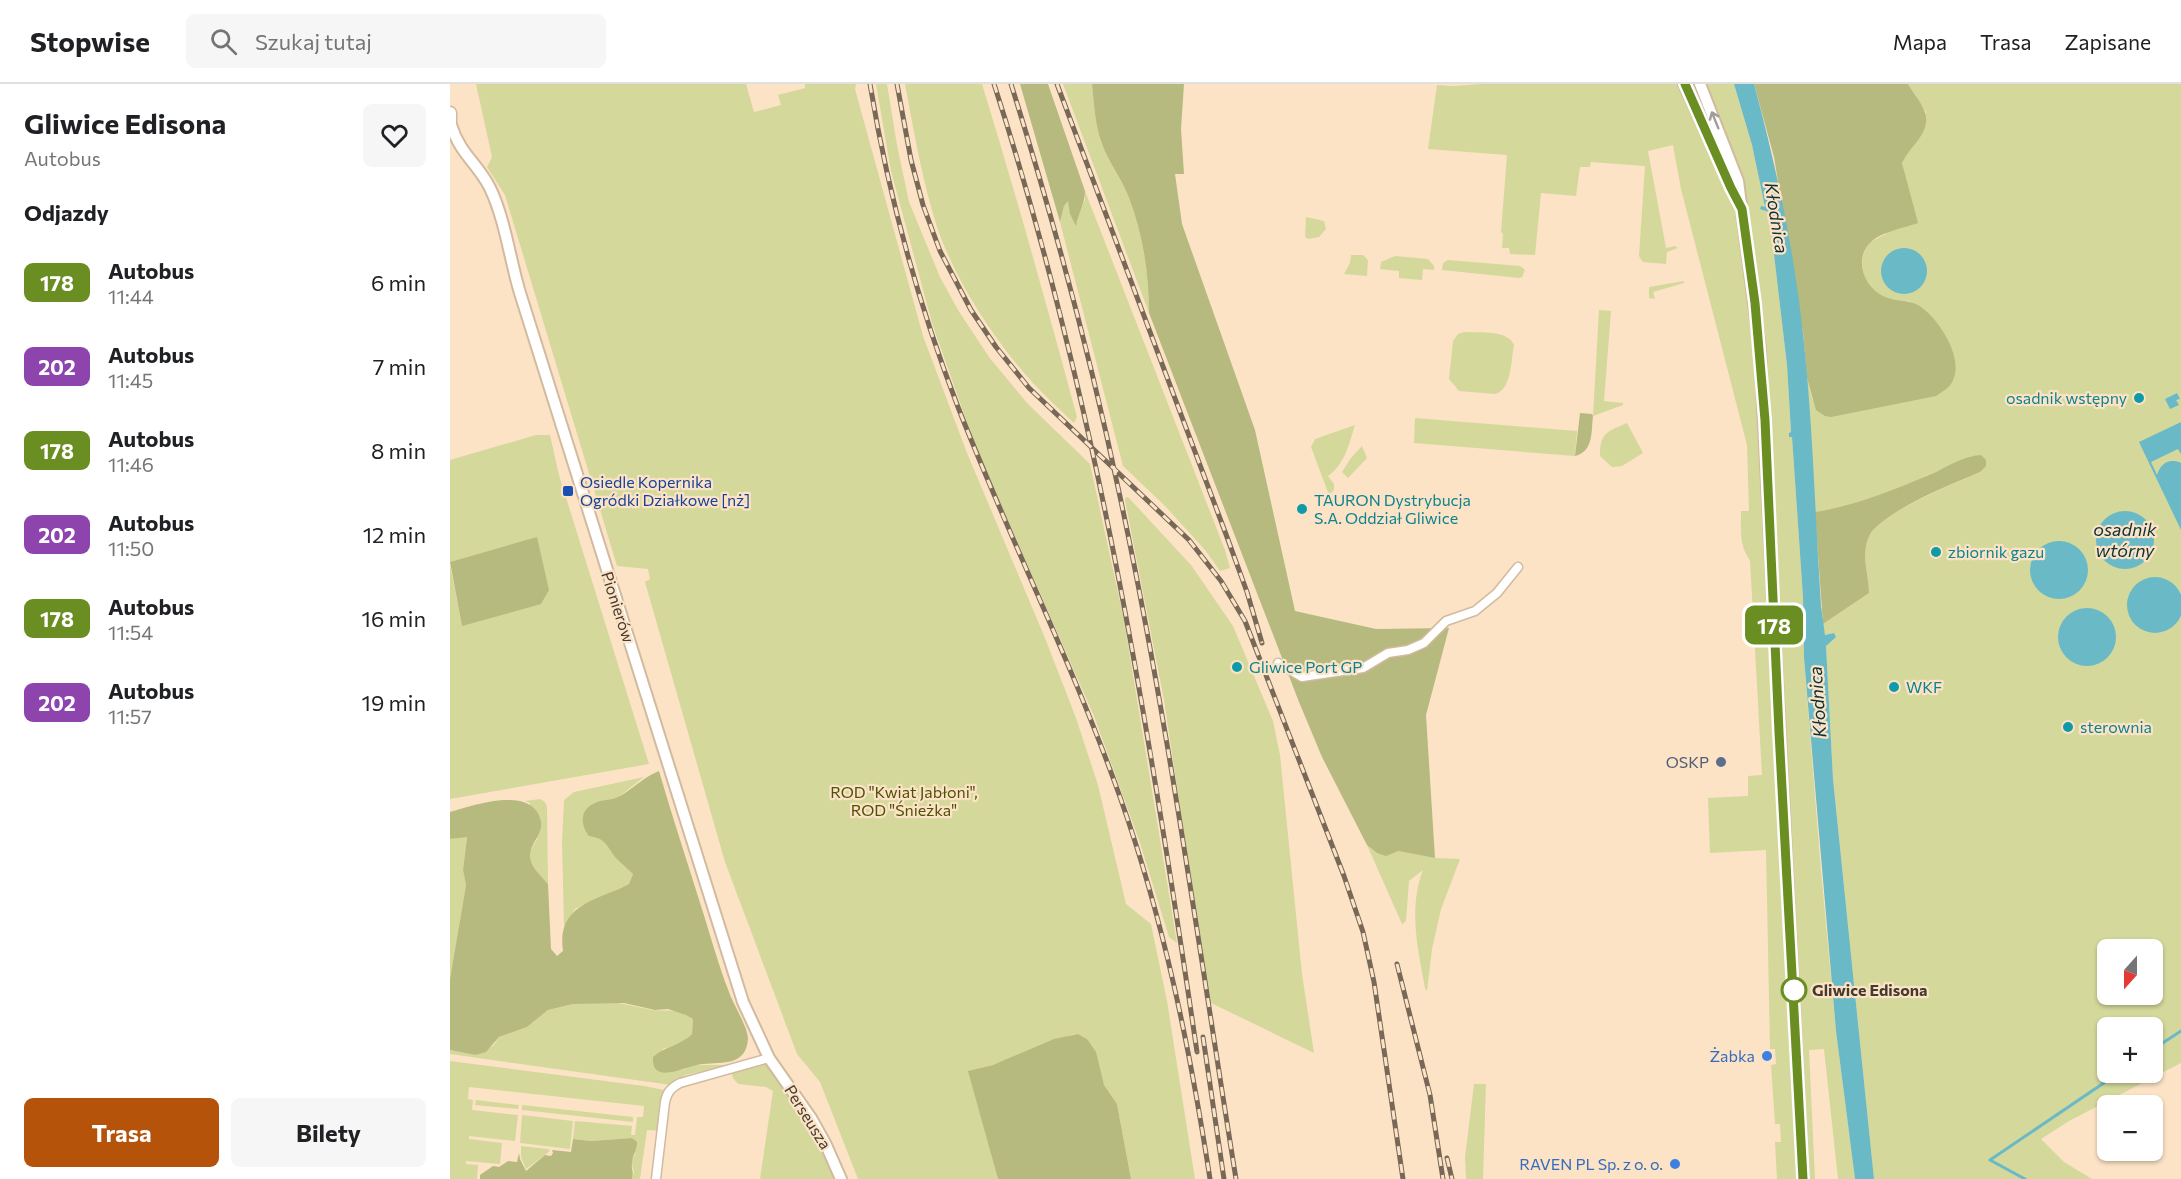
<!DOCTYPE html>
<html lang="pl">
<meta charset="utf-8">
<style>
:root{--surface:#fff;--page:#f6f6f6;--text:#202124;--muted:#757577;--line:#e0e0e0;--accent:#b45309}
body{margin:0;font-family:Commissioner,sans-serif;background:var(--page);color:var(--text);height:100vh;display:flex;flex-direction:column;font-size:22px;white-space:nowrap}
*{box-sizing:border-box;margin:0}
p{font-size:20px;color:var(--muted)}
.icon{flex:none;width:33px;height:33px;fill:none;stroke:currentColor;stroke-width:2;stroke-linecap:round;stroke-linejoin:round}
.map{position:relative;flex:1;overflow:hidden}
.drawer{display:flex;flex-direction:column;background:var(--surface);width:450px}
.drawer>*{flex:none}
.badge{padding:0 12px;border-radius:9px;font-size:21px;line-height:39px}
.needle{width:39px;rotate:201deg}
.fabs{position:absolute;left:1647px;top:855px;display:grid;gap:12px}
.fabs a{display:grid;place-items:center;width:66px;height:66px;border-radius:9px;background:var(--surface);box-shadow:0 2px 4px #0004;font-size:30px}
.map>.badge{position:absolute;translate:-50% -50%;box-shadow:0 0 0 3px #fff}
h2{padding:0 24px;font-size:22px;line-height:54px}
.round{display:grid;place-items:center;flex:none;width:63px;height:63px;border-radius:9px;background:var(--page)}
.headline{display:flex;align-items:center;justify-content:space-between;height:102px;padding:0 24px}
h1{font-size:28px;font-weight:700;line-height:45px}
.cta{display:flex;gap:12px;margin-top:auto;padding:12px 24px}
.cta a{flex:1;height:69px;border-radius:9px;background:var(--accent);color:#fff;font-size:24px;font-weight:700;line-height:69px;text-align:center}
.cta a+a{background:var(--page);color:var(--text)}
ul{padding:0;list-style:none}
li{display:flex;align-items:center;gap:18px;height:84px;padding:0 24px}
li div{flex:1}
li b{display:block;font-size:22px}
li em{font-style:normal}
li .badge{min-width:66px;font-weight:700;text-align:center}
header{display:flex;align-items:center;gap:36px;box-sizing:border-box;height:84px;padding:0 30px;background:var(--surface);border-bottom:2px solid var(--line)}
header strong{font-size:28px}
nav{display:flex;gap:33px;margin-inline-start:auto;font-size:21px}
.search{width:420px;height:54px;background:var(--page);display:flex;align-items:center;gap:15px;box-sizing:border-box;padding:0 21px;border-radius:9px;color:var(--muted);font-size:22px}
main{display:flex;flex:1;min-height:0}
.map>svg:first-child{display:block}
.green{fill:#d4d89b;fill-rule:evenodd}
.forest{fill:#b6ba7e}
.water{fill:#69b9c7}
.lines{fill:none;stroke-linecap:round;stroke-linejoin:round}
.stream{stroke:#69b9c7;stroke-width:3}
.minor-casing{stroke:#d2ba9e;stroke-width:11}
.tertiary-casing{stroke:#d2ba9e;stroke-width:14}
.secondary-casing{stroke:#d2ba9e;stroke-width:15}
.minor{stroke:#fff;stroke-width:8}
.tertiary{stroke:#fff;stroke-width:10}
.secondary{stroke:#fff;stroke-width:12}
.rail-casing{stroke:#776858;stroke-width:5}
.rail{stroke:#fce3c6;stroke-width:3;stroke-dasharray:9;stroke-linecap:butt}
.oneway{stroke:#a29c96}
.line-casing{stroke:#fff;stroke-width:14}
.line{stroke:#6b8e23;stroke-width:9}
.culture-dot{fill:#0f9aa8;stroke:#fce3c6;stroke-width:2}
.transit-dot{fill:#1a4fb4;stroke:#fce3c6;stroke-width:2}
.service-dot{fill:#5c6f8a;stroke:#fce3c6;stroke-width:2}
.stop-dot{fill:#fff;stroke:#6b8e23;stroke-width:3}
.shop-dot{fill:#3f7fe0;stroke:#fce3c6;stroke-width:2}
.labels{text-anchor:middle;stroke-width:4.5;stroke-linejoin:round;paint-order:stroke}
.culture-label{font-size:16px;fill:#0d838f;stroke:#fce3c6;text-anchor:start}
.transit-label{font-size:16px;fill:#164399;stroke:#fce3c6;text-anchor:start}
.street-label{font-size:16px;fill:#443a2e;stroke:#fce3c6}
.service-label{font-size:16px;fill:#4e5e75;stroke:#fce3c6;text-anchor:end}
.park-label{font-size:16px;fill:#4e5107;stroke:#fce3c6}
.stop-label{font-size:16px;font-weight:bold;fill:#443a2e;stroke:#fce3c6;text-anchor:start}
.shop-label{font-size:16px;fill:#366cbe;stroke:#fce3c6;text-anchor:end}
.water-label{font-size:18px;font-style:italic;fill:#0a3238;stroke:#fce3c6}
</style>
<header>
<strong>Stopwise</strong>
<div class="search"><svg class="icon" aria-label="search" viewBox="0 0 24 24"><circle cx="10" cy="10" r="6"/><path d="M15 15l6 6"/></svg>Szukaj tutaj</div>
<nav><a>Mapa</a><a>Trasa</a><a>Zapisane</a></nav>
</header>
<main>
<section class="drawer">
<div class="headline"><div><h1>Gliwice Edisona</h1><p>Autobus</p></div><a class="round"><svg class="icon" aria-label="heart" viewBox="0 0 24 24"><path d="M12 20l-8-8c-3-5 5-10 8-4 3-6 11-1 8 4z"/></svg></a></div>
<h2>Odjazdy</h2>
<ul>
<li><span class="badge" style="background:#6b8e23;color:#fff">178</span><div><b>Autobus</b><p>11:44</p></div><em>6 min</em></li>
<li><span class="badge" style="background:#8e44ad;color:#fff">202</span><div><b>Autobus</b><p>11:45</p></div><em>7 min</em></li>
<li><span class="badge" style="background:#6b8e23;color:#fff">178</span><div><b>Autobus</b><p>11:46</p></div><em>8 min</em></li>
<li><span class="badge" style="background:#8e44ad;color:#fff">202</span><div><b>Autobus</b><p>11:50</p></div><em>12 min</em></li>
<li><span class="badge" style="background:#6b8e23;color:#fff">178</span><div><b>Autobus</b><p>11:54</p></div><em>16 min</em></li>
<li><span class="badge" style="background:#8e44ad;color:#fff">202</span><div><b>Autobus</b><p>11:57</p></div><em>19 min</em></li>
</ul>
<div class="cta"><a>Trasa</a><a>Bilety</a></div>
</section>
<div class="map">
<svg width="1731" height="1095" viewBox="0 0 1731 1095">
<rect width="100%" height="100%" fill="#fce3c6"/>
<path class="green" d="M 26,0 L 296,0 L 304,28 L 331,21 L 328,11 L 355,4 L 355,0 L 406,0 L 405,5 L 473,252 L 517,369 L 595,554 L 626,634 L 648,701 L 676,820 L 701,840 L 717,917 L 745,1095 L 681,1095 L 667,1020 L 654,1001 L 637,955 L 628,950 L 621,951 L 543,981 L 519,987 L 548,1095 L 408,1095 L 370,998 L 347,970 L 275,778 L 195,498 L 200,495 L 198,485 L 167,482 L 55,111 L 37,83 L 42,73 Z
M 426,0 L 437,0 L 447,61 L 459,118 L 490,193 L 508,226 L 539,273 L 577,319 L 640,380 L 674,536 L 727,859 L 719,853 L 689,756 L 644,632 L 526,364 L 482,239 L 441,87 Z
M 455,0 L 532,0 C 566,110 597,222 627,333 L 624,339 C 610,326 595,312 582,298 C 544,256 505,196 487,143 C 472,96 464,48 455,0 Z
M 613,0 L 642,0 C 644,20 645,41 652,60 C 659,79 672,95 679,114 C 693,150 699,191 699,229 Z
M 1032,0 L 1284,0 L 1302,61 L 1315,123 L 1319,128 L 1337,281 L 1341,348 L 1339,349 L 1340,353 L 1342,353 L 1353,513 L 1354,574 L 1371,787 L 1386,947 L 1405,1095 L 1388,1095 L 1374,965 L 1359,966 L 1365,1095 L 1327,1095 L 1325,1058 L 1331,1058 L 1330,1040 L 1325,1040 L 1321,981 L 1326,980 L 1325,965 L 1320,965 L 1316,766 L 1260,769 L 1258,714 L 1298,712 L 1298,692 L 1312,691 L 1300,476 C 1289,462 1291,445 1291,427 L 1299,427 L 1297,361 L 1231,105 L 1223,61 L 1198,67 L 1216,164 L 1225,162 L 1228,164 L 1217,168 L 1216,180 L 1193,178 L 1189,172 L 1195,82 L 1141,78 L 1140,83 L 1130,83 L 1126,112 L 1091,109 L 1085,171 L 1060,170 L 1059,164 L 1052,164 L 1053,150 L 1051,148 L 1057,71 L 978,65 L 987,1 L 1003,2 Z
M 1458,0 L 1731,0 L 1731,979 L 1619,1037 L 1591,1055 L 1614,1078 L 1642,1095 L 1424,1095 L 1383,695 L 1376,562 L 1384,549 L 1375,551 L 1373,540 L 1419,509 C 1419,493 1413,478 1416,462 C 1417,457 1420,449 1423,446 C 1447,422 1499,402 1530,388 L 1522,372 C 1472,393 1420,420 1365,428 L 1357,294 L 1363,317 L 1460,217 C 1452,217 1443,216 1436,214 C 1414,207 1404,177 1420,159 C 1424,155 1431,153 1436,150 L 1454,92 L 1452,79 L 1455,71 L 1465,59 L 1476,28 ZM 1658,866 L 1702,866 L 1702,910 L 1658,910 ZM 1658,944 L 1702,944 L 1702,988 L 1658,988 Z
M 635,107 L 775,466 L 780,484 L 770,487 L 755,466 L 716,423 L 673,382 L 610,138 L 614,122 L 618,116 L 627,132 L 635,116 Z
M 856,133 L 874,137 L 876,145 L 869,153 L 858,155 L 855,153 Z
M 901,171 L 913,171 L 918,176 L 917,192 L 894,190 L 900,179 Z
M 945,172 L 978,175 L 984,182 L 984,186 L 973,185 L 972,196 L 949,194 L 949,187 L 930,185 L 931,178 Z
M 998,176 L 1070,182 L 1075,186 L 1072,193 L 1069,194 L 992,186 L 993,179 Z
M 1234,197 L 1234,199 L 1203,208 L 1205,215 L 1199,214 L 1199,203 Z
M 1149,226 L 1161,227 L 1154,317 L 1173,319 L 1173,321 L 1143,332 Z
M 1014,248 C 1029,249 1057,245 1064,261 C 1061,275 1062,306 1045,310 L 1009,307 L 999,295 L 1003,257 L 1008,250 Z
M 965,334 L 1127,347 L 1125,372 L 964,359 Z
M 1177,339 L 1193,369 L 1172,382 L 1162,383 L 1150,372 C 1150,348 1157,348 1177,339 Z
M 905,341 C 899,360 895,380 878,392 L 884,400 L 884,406 L 879,411 L 861,363 L 865,355 Z
M 86,351 L 100,351 L 109,391 L 199,680 L 0,715 L 0,481 L 12,542 L 86,454 L 0,478 L 0,376 Z
M 912,362 L 917,374 L 898,394 L 892,388 L 901,374 Z
M 678,413 L 741,481 L 783,542 L 823,637 L 830,671 L 852,890 L 864,969 L 759,918 L 714,616 L 675,416 L 675,414 Z
M 194,693 L 166,715 L 148,753 L 157,759 L 163,770 L 183,790 L 179,800 L 125,825 L 114,843 L 112,758 L 114,716 L 124,708 Z
M 90,715 L 95,718 L 97,723 L 98,800 L 87,788 L 80,776 L 80,767 L 87,755 L 80,719 L 75,717 Z
M 17,752 L 13,786 L 16,801 L 0,895 L 0,755 Z
M 917,761 L 927,769 L 948,767 L 985,774 L 1010,775 L 991,825 L 982,865 L 977,907 L 975,904 C 968,865 958,825 973,786 L 959,797 L 956,837 L 952,840 Z
M 158,918 C 174,919 187,923 202,926 C 220,928 225,923 243,935 L 242,950 L 230,960 L 212,965 L 233,986 L 243,981 L 279,981 L 319,974 L 391,1095 L 310,1095 L 323,1007 L 316,1003 L 288,1000 L 283,994 L 279,981 L 235,991 L 221,1001 L 0,970 L 0,966 L 25,971 L 43,962 L 49,953 L 77,943 L 98,926 L 123,920 Z
M 0,977 L 194,1002 L 219,1007 L 211,1047 L 197,1046 L 190,1095 L 182,1095 L 184,1088 L 181,1077 L 185,1071 L 182,1054 L 141,1057 L 123,1055 L 125,1037 L 182,1042 L 181,1051 L 185,1051 L 187,1033 L 193,1033 L 194,1022 L 19,1003 L 18,1015 L 23,1016 L 22,1026 L 68,1031 L 65,1057 L 19,1052 L 19,1055 L 52,1059 L 50,1080 L 16,1077 L 16,1080 L 28,1081 L 27,1095 L 0,1095 Z
M 1024,1000 L 1036,1000 L 1033,1095 L 1016,1095 L 1016,1093 L 1015,1073 Z
M 26,1016 L 69,1021 L 68,1025 L 25,1021 Z
M 72,1021 L 183,1033 L 183,1038 L 72,1026 Z
M 72,1031 L 123,1037 L 120,1065 L 70,1059 Z
M 71,1062 L 98,1065 L 100,1067 L 76,1085 L 71,1073 Z"/>
<path class="forest" d="M 570,0 L 598,0 L 635,107 C 635,120 628,129 626,142 L 620,130 L 618,117 L 614,122 L 610,138 Z
M 642,0 L 734,0 L 731,45 L 734,90 L 725,90 L 732,140 L 805,346 L 845,527 L 926,545 L 999,544 L 976,631 L 985,774 L 948,767 L 936,772 L 927,769 L 917,761 L 872,673 L 849,618 L 699,229 C 699,191 693,150 679,114 C 672,95 659,79 652,60 C 645,41 644,20 642,0 Z
M 1304,0 L 1458,0 C 1473,24 1486,33 1466,59 C 1460,66 1456,71 1452,79 L 1468,139 C 1454,144 1431,148 1421,158 C 1403,175 1414,203 1433,212 C 1444,218 1457,215 1468,221 C 1488,233 1514,273 1503,296 C 1500,304 1493,307 1486,312 L 1381,333 L 1375,332 L 1366,326 L 1357,294 L 1353,249 L 1324,73 Z
M 1130,329 L 1142,330 L 1143,332 C 1141,348 1144,367 1125,372 Z
M 1531,371 L 1536,376 L 1536,382 L 1530,388 C 1499,401 1447,422 1423,446 C 1420,449 1417,457 1416,462 C 1413,478 1419,493 1419,509 L 1373,540 L 1365,428 C 1404,422 1443,406 1479,391 C 1496,384 1512,372 1531,371 Z
M 87,453 L 99,506 L 91,520 L 12,542 L 0,478 Z
M 209,687 C 222,732 237,777 251,822 C 260,850 268,880 279,908 C 283,920 298,943 298,955 C 296,982 273,978 253,980 C 237,981 201,1003 203,973 C 215,962 230,962 242,950 L 243,935 L 236,931 L 218,925 L 205,926 L 174,919 L 123,920 L 98,926 L 77,943 L 49,953 L 36,968 L 25,971 L 0,966 L 0,895 L 16,801 L 13,786 L 17,753 L 0,755 L 0,728 C 24,721 84,700 91,738 C 93,751 79,760 80,773 C 81,783 91,792 98,800 L 101,865 L 107,872 L 113,867 C 106,820 147,817 179,800 L 183,790 C 178,785 173,781 168,776 C 156,764 159,755 139,752 C 131,742 129,727 143,720 C 151,715 162,717 170,712 C 184,704 192,694 209,687 Z
M 628,950 L 637,955 L 646,968 L 654,1001 L 667,1020 L 681,1095 L 548,1095 L 518,987 L 543,981 L 604,955 Z
M 182,1054 L 187,1058 C 187,1067 182,1072 182,1079 C 181,1085 184,1088 182,1095 L 30,1095 L 30,1091 L 43,1082 L 49,1083 L 58,1077 L 67,1078 L 69,1069 L 70,1075 L 76,1087 L 95,1071 L 101,1072 L 103,1069 L 102,1066 L 121,1068 L 123,1055 L 141,1057 Z"/>
<path class="water" d="M 1284,0 L 1304,0 C 1326,82 1344,165 1353,250 C 1363,340 1365,431 1371,522 L 1375,551 L 1384,549 L 1386,553 L 1376,562 L 1383,695 L 1424,1095 L 1405,1095 L 1386,947 L 1354,574 L 1353,513 L 1342,353 L 1339,353 L 1339,349 L 1341,348 L 1337,281 L 1319,128 L 1310,125 L 1311,122 L 1315,123 L 1302,61 Z
M1431 187a23 23 0 1 1 46 0a23 23 0 1 1-46 0Z
M 1727,309 L 1730,315 L 1726,316 L 1729,321 L 1720,325 L 1715,315 Z
M 1731,338 L 1731,370 L 1728,365 L 1701,378 L 1707,391 C 1711,379 1719,374 1731,379 L 1731,446 L 1689,358 Z
M1646 456a29 29 0 1 1 58 0a29 29 0 1 1-58 0Z
M1580 486a29 29 0 1 1 58 0a29 29 0 1 1-58 0Z
M1677 521a28 28 0 1 1 56 0a28 28 0 1 1-56 0Z
M1608 553a29 29 0 1 1 58 0a29 29 0 1 1-58 0Z"/>
<g class="lines">
<path class="stream" d="M 1702,966 L 1731,947
M 1575,1095 L 1540,1076 L 1670,988"/>
<g class="minor-casing">
<path id="minor" d="M 828,579 L 852,593 L 913,584 L 938,569 L 958,566 L 974,559 L 996,537 L 1025,527 L 1047,509 L 1068,483
M 206,1095 L 215,1018 C 217,1008 221,1004 230,999 L 319,974"/>
</g>
<g class="tertiary-casing">
<path id="tertiary" d="M 1234,0 L 1289,119
M 1250,0 L 1288,97 L 1310,266 L 1353,1095
M 1,41 C 10,70 28,80 40,104 C 55,135 60,176 70,209 L 293,918 L 319,974 L 361,1034 L 376,1061 L 391,1095"/>
</g>
<g class="secondary-casing">
<path id="secondary" d="M 0,29 L 0,43"/>
</g>
<use href="#minor" class="minor"/>
<use href="#tertiary" class="tertiary"/>
<use href="#secondary" class="secondary"/>
<g class="rail-casing">
<path id="rail" d="M 420,0 C 438,110 468,219 508,323 C 559,454 623,580 670,713 C 714,837 740,965 760,1095
M 447,0 L 461,76 L 473,121 L 490,167 L 521,226 L 546,263 L 579,304 L 739,456 L 771,497 L 795,537 L 894,792 L 913,848 L 924,898 L 953,1095
M 544,0 C 646,315 699,641 747,968
M 561,0 C 603,134 640,270 669,408 C 718,635 749,866 786,1095
M 607,0 L 777,453 L 797,508 L 812,559
M 947,880 L 980,1011 L 993,1095
M 753,953 L 774,1095
M 997,1074 L 1002,1095"/>
</g>
<use href="#rail" class="rail"/>
</g>
<defs><path id="oneway-shaft" d="M-6 0H5M1.5-3L5.5 0L1.5 3" fill="none" stroke-width="1.6" stroke-linecap="round" stroke-linejoin="round" transform="scale(1.5)"/></defs>
<use class="oneway" href="#oneway-shaft" transform="translate(1265 36) rotate(-112)"/>
<g class="lines">
<g class="line-casing">
<path id="line" d="M 1235,0 L 1281,104 L 1292,125 L 1305,219 L 1315,336 L 1329,648 L 1353,1095"/>
</g>
<use href="#line" class="line"/>
</g>
<g class="culture-dot">
<circle cx="1689" cy="314" r="6"/>
<circle cx="852" cy="425" r="6"/>
<circle cx="1486" cy="468" r="6"/>
<circle cx="787" cy="583" r="6"/>
<circle cx="1444" cy="603" r="6"/>
<circle cx="1618" cy="643" r="6"/>
</g>
<rect class="transit-dot" x="112" y="401" width="12" height="12" rx="3"/>
<circle class="service-dot" cx="1271" cy="678" r="6"/>
<circle class="stop-dot" cx="1344" cy="906" r="12"/>
<g class="shop-dot">
<circle cx="1317" cy="972" r="6"/>
<circle cx="1225" cy="1080" r="6"/>
</g>
<g class="labels">
<g class="culture-label">
<text x="1677" y="320" text-anchor="end">osadnik wstępny</text>
<text x="864" y="422">TAURON Dystrybucja<tspan x="864" dy="18">S.A. Oddział Gliwice</tspan></text>
<text x="1498" y="474">zbiornik gazu</text>
<text x="799" y="589">Gliwice Port GP</text>
<text x="1456" y="609">WKF</text>
<text x="1630" y="649">sterownia</text>
</g>
<g class="transit-label">
<text x="130" y="404">Osiedle Kopernika<tspan x="130" dy="18">Ogródki Działkowe [nż]</tspan></text>
</g>
<g class="street-label">
<text transform="translate(168 523) rotate(72)" y="6">Pionierów</text>
<text transform="translate(358 1033) rotate(58)" y="6">Perseusza</text>
</g>
<g class="service-label">
<text x="1259" y="684">OSKP</text>
</g>
<g class="park-label">
<text x="454" y="714">ROD "Kwiat Jabłoni",<tspan x="454" dy="18">ROD "Śnieżka"</tspan></text>
</g>
<g class="stop-label">
<text x="1362" y="912">Gliwice Edisona</text>
</g>
<g class="shop-label">
<text x="1305" y="978">Żabka</text>
<text x="1213" y="1086">RAVEN PL Sp. z o. o.</text>
</g>
<g class="water-label">
<text transform="translate(1326 134) rotate(81)" y="6">Kłodnica</text>
<text x="1675" y="452">osadnik<tspan x="1675" dy="21">wtórny</tspan></text>
<text transform="translate(1368 618) rotate(-94)" y="6">Kłodnica</text>
</g>
</g>
</svg>
<div class="fabs">
<a><svg class="needle" viewBox="-14 -14 28 28"><path d="M0-13l5 13h-10z" fill="#e53935"/><path d="M0 13l5-13h-10z" fill="#757577"/></svg></a>
<a>+</a>
<a>−</a>
</div>
<b class="badge" style="left:1324px;top:541px;background:#6b8e23;color:#fff">178</b>
</div>
</main>
